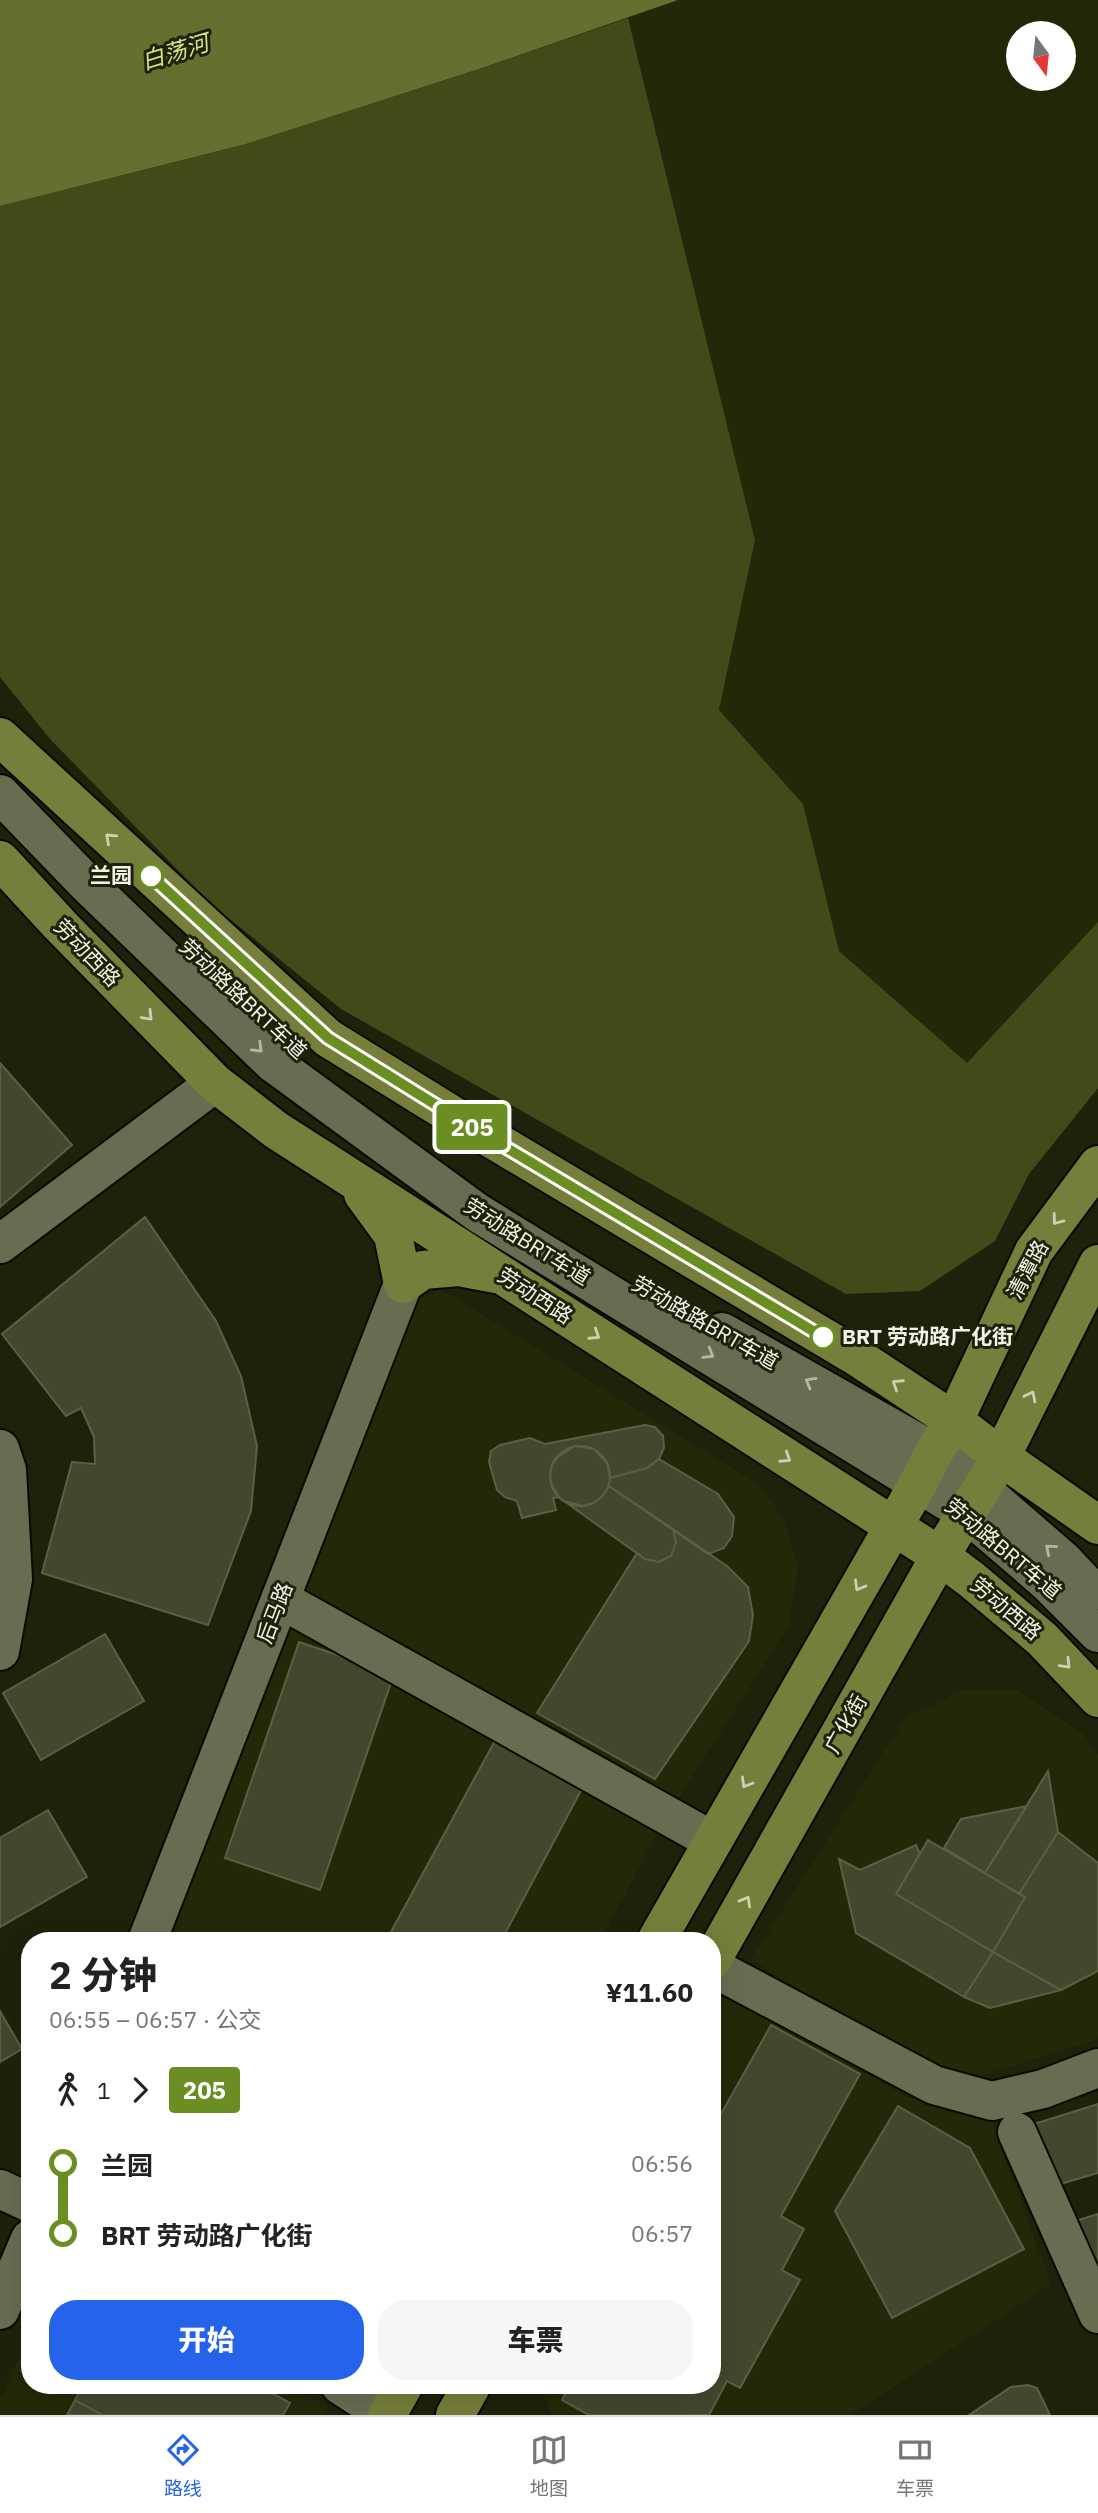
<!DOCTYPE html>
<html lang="zh">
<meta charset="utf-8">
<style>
:root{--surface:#fff;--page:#f6f6f6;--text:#222;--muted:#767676;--line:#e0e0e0;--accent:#2563eb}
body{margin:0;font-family:"IBM Plex Sans","Noto Sans SC",sans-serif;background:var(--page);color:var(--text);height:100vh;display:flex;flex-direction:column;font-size:26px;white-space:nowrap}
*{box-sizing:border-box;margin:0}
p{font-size:23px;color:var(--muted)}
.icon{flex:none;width:38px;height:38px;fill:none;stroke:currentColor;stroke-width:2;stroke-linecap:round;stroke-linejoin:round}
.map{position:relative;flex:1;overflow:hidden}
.drawer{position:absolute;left:21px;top:1932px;width:700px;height:462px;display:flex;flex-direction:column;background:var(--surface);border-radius:28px;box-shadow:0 7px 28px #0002}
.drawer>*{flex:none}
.badge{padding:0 14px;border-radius:5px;font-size:24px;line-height:46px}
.needle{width:46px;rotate:165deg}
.controls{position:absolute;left:1006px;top:21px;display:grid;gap:14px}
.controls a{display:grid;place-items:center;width:70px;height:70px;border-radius:50%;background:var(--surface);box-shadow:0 7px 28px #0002;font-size:35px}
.map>.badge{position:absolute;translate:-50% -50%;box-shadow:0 0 0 4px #fff}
.legs{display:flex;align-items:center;gap:10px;height:77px;padding:0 28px;font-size:23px}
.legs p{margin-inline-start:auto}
.headline{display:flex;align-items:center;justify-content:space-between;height:119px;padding:0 28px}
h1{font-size:38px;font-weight:800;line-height:52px}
.cta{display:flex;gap:14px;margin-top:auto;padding:14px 28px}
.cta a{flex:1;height:80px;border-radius:28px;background:var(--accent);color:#fff;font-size:28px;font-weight:800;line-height:80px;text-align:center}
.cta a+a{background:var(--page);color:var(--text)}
ul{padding:0 28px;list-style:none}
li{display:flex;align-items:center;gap:24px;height:70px;font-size:26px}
li i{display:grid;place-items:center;width:10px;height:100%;margin:0 9px;background:currentColor}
li i::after{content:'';width:18px;height:18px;margin:-9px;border:5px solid;border-radius:50%;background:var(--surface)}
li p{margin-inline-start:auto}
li:first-child i{background:linear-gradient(#0000 50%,currentColor 0)}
li:last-child i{background:linear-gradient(currentColor 50%,#0000 0)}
.dock{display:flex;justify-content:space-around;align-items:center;height:98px;border-top:2px solid var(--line);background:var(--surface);font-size:19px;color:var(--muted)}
.dock a{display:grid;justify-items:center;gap:4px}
.dock .active{color:var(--accent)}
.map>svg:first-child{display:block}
.built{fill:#252808;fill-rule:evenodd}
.green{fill:#434919}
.water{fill:#666e30}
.building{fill:#44472e;stroke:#5b6045;stroke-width:2}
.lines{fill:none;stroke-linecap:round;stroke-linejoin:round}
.minor-casing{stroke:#090b00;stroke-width:42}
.major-casing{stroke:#090b00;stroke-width:42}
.minor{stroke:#686d52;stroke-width:38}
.major{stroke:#767e3b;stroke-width:38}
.oneway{stroke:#ccd1b2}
.oneway2{stroke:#b3b7a3}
.line-1-casing{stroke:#fff;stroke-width:16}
.line-1{stroke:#6b8e23;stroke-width:10}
.stop-1-dot{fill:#fff;stroke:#6b8e23;stroke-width:3.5}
.labels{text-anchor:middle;stroke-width:6;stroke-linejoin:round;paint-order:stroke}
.stop-label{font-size:21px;font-weight:bold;fill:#f1f4e5;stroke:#1f220a;text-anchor:end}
.street-label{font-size:21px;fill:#f1f4e5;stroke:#1f220a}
.water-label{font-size:23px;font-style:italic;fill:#d5e287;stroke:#1f220a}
</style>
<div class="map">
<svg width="1098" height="2415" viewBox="0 0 1098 2415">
<rect width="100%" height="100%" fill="#1f220a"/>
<path class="built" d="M 678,0 L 1098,0 L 1098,922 L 967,1063 L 839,951 L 803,804 L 719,710 L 755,540 L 628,18 ZM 1018,33 L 1064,33 L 1064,79 L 1018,79 Z
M 442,1290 L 758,1484 L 783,1517 L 798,1566 L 788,1627 L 666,1817 L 600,1941 L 167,1941 L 401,1303 Z
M 964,1690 L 1017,1690 L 1083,1734 L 1098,1755 L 1098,2039 L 974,2078 L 907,2058 L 751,1959 L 906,1717 Z
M 727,1992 L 907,2097 L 990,2117 L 1051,2284 L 851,2415 L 552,2415 L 540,2385 L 712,2385 L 712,2020 Z
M 30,2333 L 30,2385 L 292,2385 L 329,2407 L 324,2415 L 0,2415 L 0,2399 Z"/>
<path class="green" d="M 628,18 L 755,540 L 719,710 L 803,804 L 839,951 L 967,1063 L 1098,922 L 1098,1088 L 1029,1174 L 995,1241 L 920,1291 L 846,1294 L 341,1009 L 211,904 L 50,739 L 0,677 L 0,206 L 246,144 L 479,69 Z"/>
<path class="water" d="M 0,0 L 678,0 L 479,69 L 246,144 L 0,206 Z"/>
<path class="building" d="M 0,1063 L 72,1145 L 0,1207 Z
M 145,1217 L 216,1321 L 241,1376 L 257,1446 L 251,1511 L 208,1625 L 42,1573 L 72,1462 L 95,1464 L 94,1437 L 81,1408 L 66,1416 L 2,1334 Z
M 645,1425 L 655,1427 L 663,1436 L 664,1448 L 659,1459 L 647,1468 L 610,1478 L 607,1463 L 594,1449 L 575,1446 L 558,1457 L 552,1465 L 550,1475 L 552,1485 L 559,1497 L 553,1498 L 556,1510 L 522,1518 L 517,1501 L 505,1497 L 497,1490 L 489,1462 L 491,1451 L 500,1445 L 530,1438 L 545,1444 Z
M550 1476a30 30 0 1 1 60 0a30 30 0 1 1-60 0Z
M 659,1459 L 718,1494 L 734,1517 L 732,1536 L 724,1548 L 708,1554 L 609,1486 L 610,1478 L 647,1468 Z
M 609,1486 L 673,1529 L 676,1542 L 671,1556 L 659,1562 L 645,1559 L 564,1501 L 583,1506 L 593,1503 L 601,1498 Z
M 673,1529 L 727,1566 L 748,1587 L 753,1615 L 749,1641 L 655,1779 L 537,1713 L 637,1553 L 645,1559 L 659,1562 L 671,1556 L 676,1542 Z
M 105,1634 L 144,1701 L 41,1760 L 3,1693 Z
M 299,1642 L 394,1674 L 320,1890 L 225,1858 Z
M 497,1737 L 584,1785 L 501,1941 L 386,1941 Z
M 1048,1771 L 1058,1832 L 1019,1894 L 985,1873 Z
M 1027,1806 L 985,1873 L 944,1848 L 961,1819 Z
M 48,1810 L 87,1877 L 0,1927 L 0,1838 Z
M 1058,1832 L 1098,1863 L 1098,1971 L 1061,1990 L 993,1952 L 1025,1897 L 1019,1894 Z
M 928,1840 L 1025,1897 L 993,1952 L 896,1894 Z
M 916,1845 L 920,1854 L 896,1894 L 993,1952 L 964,1997 L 856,1933 L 839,1859 L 860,1870 Z
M 993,1952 L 1061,1990 L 990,2008 L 964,1997 Z
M 0,2011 L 22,2049 L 0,2062 Z
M 771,2025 L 860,2074 L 781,2216 L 804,2229 L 782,2270 L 800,2280 L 740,2388 L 727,2381 L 709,2415 L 589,2415 L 562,2400 L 570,2385 L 712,2385 L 712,2130 Z
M 1098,2104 L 1098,2173 L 1050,2187 L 1031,2125 Z
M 898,2106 L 970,2148 L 1024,2249 L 892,2318 L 835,2211 Z
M 1098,2214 L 1098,2282 L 1072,2222 Z
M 83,2385 L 257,2385 L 290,2403 L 283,2415 L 102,2415 L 75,2400 Z
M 1028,2385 L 1037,2388 L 1050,2415 L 969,2415 L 1011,2387 Z
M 75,2400 L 102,2415 L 67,2415 Z"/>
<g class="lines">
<g class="minor-casing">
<path id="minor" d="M 0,794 L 87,884 L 273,1063 L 478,1213 L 968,1514 L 1047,1582 L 1098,1633
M 0,1244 L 215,1083
M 722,1332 L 934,1452 L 981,1489 L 1063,1560 L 1092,1591
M 0,1449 L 7,1470 L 13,1579 L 0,1651
M 280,1599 L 713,1841
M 147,1941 L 403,1284
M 712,1967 L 934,2085 L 992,2101 L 1043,2089 L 1098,2068
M 1017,2132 L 1098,2314
M 0,2189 L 30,2203
M 0,2310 L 30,2239
M 340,2385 L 386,2415"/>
</g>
<g class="major-casing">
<path id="major" d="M 0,737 L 328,1038 L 465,1123 L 857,1357 L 954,1421 L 1001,1457 L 1098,1525
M 0,860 L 60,925 L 215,1083 L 276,1130 L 940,1556 L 972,1580 L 1042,1639 L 1098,1698
M 363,1194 L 393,1235 L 403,1284 L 423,1270 L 459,1267 L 496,1274
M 656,1941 L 919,1482 L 934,1452 L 954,1421 L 1034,1251 L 1098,1165
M 712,1960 L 940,1556 L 1001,1457 L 1098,1264
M 387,2415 L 404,2385
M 455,2415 L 472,2385"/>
</g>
<use href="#minor" class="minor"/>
<use href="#major" class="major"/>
</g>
<defs><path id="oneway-chevron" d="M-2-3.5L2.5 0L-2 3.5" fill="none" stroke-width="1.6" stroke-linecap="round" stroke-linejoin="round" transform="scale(1.75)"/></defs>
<g class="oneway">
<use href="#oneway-chevron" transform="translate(110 838) rotate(-137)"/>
<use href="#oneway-chevron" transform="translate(148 1016) rotate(46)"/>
<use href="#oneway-chevron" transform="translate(1057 1220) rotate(127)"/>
<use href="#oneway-chevron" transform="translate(595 1335) rotate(33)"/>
<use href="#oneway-chevron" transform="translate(897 1384) rotate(-147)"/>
<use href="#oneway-chevron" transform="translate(1031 1396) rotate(-63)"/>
<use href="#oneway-chevron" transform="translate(786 1458) rotate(33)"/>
<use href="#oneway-chevron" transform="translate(859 1586) rotate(120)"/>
<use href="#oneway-chevron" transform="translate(1066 1664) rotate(46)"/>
<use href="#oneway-chevron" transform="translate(746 1783) rotate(120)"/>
<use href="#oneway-chevron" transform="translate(746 1901) rotate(-61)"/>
</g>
<g class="oneway2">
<use href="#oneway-chevron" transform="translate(258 1048) rotate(44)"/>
<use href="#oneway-chevron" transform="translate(709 1354) rotate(31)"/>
<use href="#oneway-chevron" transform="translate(810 1382) rotate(-150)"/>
<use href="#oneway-chevron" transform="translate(1050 1549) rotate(-139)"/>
</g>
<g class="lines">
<g class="line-1-casing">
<path id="line-1" d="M 151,876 L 328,1038 L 465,1123 L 823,1337"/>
</g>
<use href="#line-1" class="line-1"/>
</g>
<g class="stop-1-dot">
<circle cx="151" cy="876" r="12"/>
<circle cx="823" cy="1337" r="12"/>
</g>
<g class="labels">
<g class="stop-label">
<text x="132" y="883">兰园</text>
<text x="842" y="1344" text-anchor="start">BRT 劳动路广化街</text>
</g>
<g class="street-label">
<text transform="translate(87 953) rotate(46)" y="7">劳动西路</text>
<text transform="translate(243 999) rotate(43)" y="7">劳动路路BRT车道</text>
<text transform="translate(527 1242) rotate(32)" y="7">劳动路BRT车道</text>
<text transform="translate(1028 1270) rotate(-62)" y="7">清潭路</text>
<text transform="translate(535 1296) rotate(33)" y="7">劳动西路</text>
<text transform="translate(705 1323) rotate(30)" y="7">劳动路路BRT车道</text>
<text transform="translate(1003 1549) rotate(40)" y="7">劳动路BRT车道</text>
<text transform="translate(1006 1609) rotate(40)" y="7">劳动西路</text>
<text transform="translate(275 1613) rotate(-69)" y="7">后马路</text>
<text transform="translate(846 1724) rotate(-61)" y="7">广化街</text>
</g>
<g class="water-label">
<text transform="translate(175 52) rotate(-17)" y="8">白荡河</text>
</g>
</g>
</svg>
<div class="controls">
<a><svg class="needle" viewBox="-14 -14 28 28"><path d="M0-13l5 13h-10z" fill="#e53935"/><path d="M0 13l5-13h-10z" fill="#767676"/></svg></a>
</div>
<b class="badge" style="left:472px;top:1127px;background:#6b8e23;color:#fff">205</b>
<section class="drawer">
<div class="headline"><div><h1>2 分钟</h1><p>06:55 – 06:57 · 公交</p></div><b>¥11.60</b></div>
<div class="legs"><svg class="icon" aria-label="walk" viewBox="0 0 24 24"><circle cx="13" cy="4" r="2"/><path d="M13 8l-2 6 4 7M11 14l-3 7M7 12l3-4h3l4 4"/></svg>1<svg class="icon" aria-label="forward" viewBox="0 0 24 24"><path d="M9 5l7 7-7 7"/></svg><b class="badge" style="background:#6b8e23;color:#fff">205</b></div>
<ul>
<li><i style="color:#6b8e23"></i><b>兰园</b><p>06:56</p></li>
<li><i style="color:#6b8e23"></i><b>BRT 劳动路广化街</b><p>06:57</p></li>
</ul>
<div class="cta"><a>开始</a><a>车票</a></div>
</section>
</div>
<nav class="dock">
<a class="active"><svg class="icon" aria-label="directions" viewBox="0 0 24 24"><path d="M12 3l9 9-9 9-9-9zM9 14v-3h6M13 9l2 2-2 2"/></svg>路线</a>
<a><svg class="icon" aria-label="map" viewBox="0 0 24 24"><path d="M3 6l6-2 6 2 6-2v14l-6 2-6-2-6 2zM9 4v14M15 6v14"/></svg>地图</a>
<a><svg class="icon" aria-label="tickets" viewBox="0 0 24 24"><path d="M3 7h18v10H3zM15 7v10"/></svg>车票</a>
</nav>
